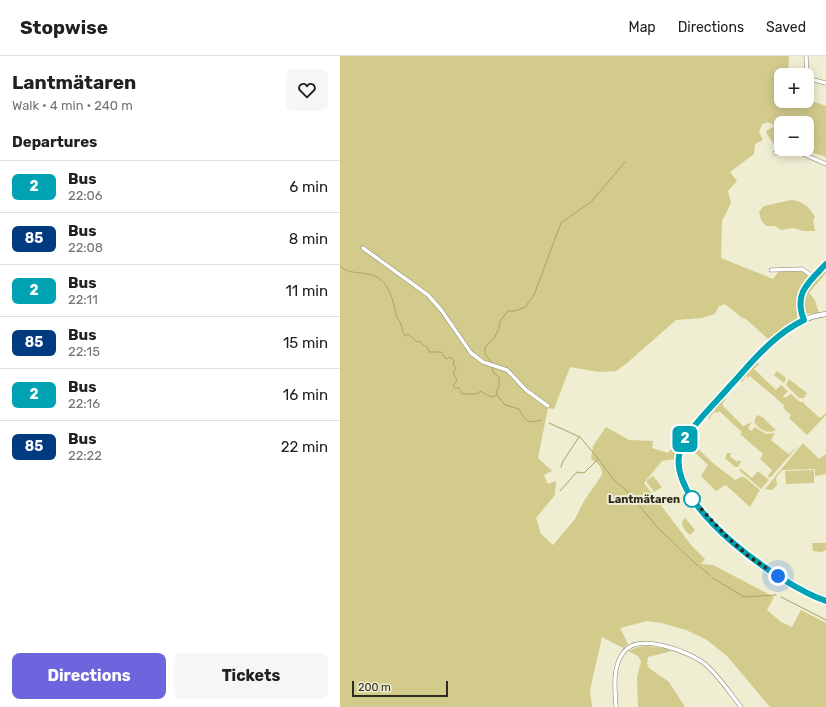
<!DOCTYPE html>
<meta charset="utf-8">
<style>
:root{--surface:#fff;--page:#f6f6f6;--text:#202124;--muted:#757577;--line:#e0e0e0;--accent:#6e64de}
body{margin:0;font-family:Rubik,sans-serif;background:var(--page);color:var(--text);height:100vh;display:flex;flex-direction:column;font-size:15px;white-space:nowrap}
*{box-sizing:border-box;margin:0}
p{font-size:13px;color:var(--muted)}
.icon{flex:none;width:22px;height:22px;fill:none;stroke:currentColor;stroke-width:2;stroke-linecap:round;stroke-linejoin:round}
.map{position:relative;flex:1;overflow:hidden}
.details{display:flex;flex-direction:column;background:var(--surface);width:340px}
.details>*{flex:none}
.badge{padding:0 8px;border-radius:6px;font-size:14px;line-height:26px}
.fabs{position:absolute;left:434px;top:12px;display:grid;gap:8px}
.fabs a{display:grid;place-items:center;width:40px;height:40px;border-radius:8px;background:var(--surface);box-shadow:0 2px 10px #0003;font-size:20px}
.scale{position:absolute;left:12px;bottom:10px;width:96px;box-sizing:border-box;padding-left:4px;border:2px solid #2c2b21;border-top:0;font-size:11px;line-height:14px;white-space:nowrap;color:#2c2b21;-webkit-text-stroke:3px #efedd2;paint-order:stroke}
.you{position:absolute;width:20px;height:20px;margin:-10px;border:3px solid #fff;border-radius:50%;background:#1a73e8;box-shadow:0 0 0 6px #1a73e833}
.map>.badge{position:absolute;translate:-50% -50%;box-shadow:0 0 0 2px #fff}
h2{padding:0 12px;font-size:15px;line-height:36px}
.round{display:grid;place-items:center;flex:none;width:42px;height:42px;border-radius:8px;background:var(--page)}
.summary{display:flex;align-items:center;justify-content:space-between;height:68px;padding:0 12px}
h1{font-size:19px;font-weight:700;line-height:30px}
.primary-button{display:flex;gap:8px;margin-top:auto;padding:8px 12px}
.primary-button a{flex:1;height:46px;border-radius:8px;background:var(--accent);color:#fff;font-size:16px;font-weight:700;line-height:46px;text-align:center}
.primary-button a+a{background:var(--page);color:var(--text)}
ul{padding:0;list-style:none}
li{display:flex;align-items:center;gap:12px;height:52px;padding:0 12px;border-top:1px solid var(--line)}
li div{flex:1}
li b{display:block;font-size:15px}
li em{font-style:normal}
li .badge{min-width:44px;font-weight:700;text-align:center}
header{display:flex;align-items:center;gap:24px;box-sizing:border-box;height:56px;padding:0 20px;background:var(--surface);border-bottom:1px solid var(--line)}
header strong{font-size:19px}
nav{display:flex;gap:22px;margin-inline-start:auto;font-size:14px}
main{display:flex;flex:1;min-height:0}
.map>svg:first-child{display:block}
.green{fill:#d2cb8c}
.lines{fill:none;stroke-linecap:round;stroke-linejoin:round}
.stream{stroke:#aaa362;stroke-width:1}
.minor-casing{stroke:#85836b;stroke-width:4.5}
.tertiary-casing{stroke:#85836b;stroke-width:5.5}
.minor{stroke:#fff;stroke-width:3.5}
.tertiary{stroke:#fff;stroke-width:4.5}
.line-casing{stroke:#fff;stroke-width:9}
.line{stroke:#00a3b4;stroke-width:6}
.walk{stroke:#2c2b21;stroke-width:4;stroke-dasharray:0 7.2}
.stop-dot{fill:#fff;stroke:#00a3b4;stroke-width:2}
.labels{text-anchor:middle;stroke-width:4;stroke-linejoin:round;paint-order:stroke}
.stop-label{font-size:11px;font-weight:bold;fill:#2c2b21;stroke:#efedd2;text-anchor:end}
</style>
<header>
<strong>Stopwise</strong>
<nav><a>Map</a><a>Directions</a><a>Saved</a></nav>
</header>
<main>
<section class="details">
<div class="summary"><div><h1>Lantmätaren</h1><p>Walk · 4 min · 240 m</p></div><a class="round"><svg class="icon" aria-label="heart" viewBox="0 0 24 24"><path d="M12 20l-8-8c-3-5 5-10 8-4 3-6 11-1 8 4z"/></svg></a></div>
<h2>Departures</h2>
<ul>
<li><span class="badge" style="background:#00a3b4;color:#fff">2</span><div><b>Bus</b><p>22:06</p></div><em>6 min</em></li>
<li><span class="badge" style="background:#003b80;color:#fff">85</span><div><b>Bus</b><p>22:08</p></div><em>8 min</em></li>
<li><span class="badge" style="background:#00a3b4;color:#fff">2</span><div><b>Bus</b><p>22:11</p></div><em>11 min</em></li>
<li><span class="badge" style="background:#003b80;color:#fff">85</span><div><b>Bus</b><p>22:15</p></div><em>15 min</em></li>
<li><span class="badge" style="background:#00a3b4;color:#fff">2</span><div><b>Bus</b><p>22:16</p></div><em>16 min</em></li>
<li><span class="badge" style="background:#003b80;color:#fff">85</span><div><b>Bus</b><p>22:22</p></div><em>22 min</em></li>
</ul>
<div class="primary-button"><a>Directions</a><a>Tickets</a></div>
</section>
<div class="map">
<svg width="486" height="651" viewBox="0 0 486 651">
<rect width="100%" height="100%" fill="#efedd2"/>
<path class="green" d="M 0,0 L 449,0 L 448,19 L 441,19 L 441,45 L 467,45 L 467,43 L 486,50 L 486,101 L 461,93 L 467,93 L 467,67 L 441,67 L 441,91 L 435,90 L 427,78 L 426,75 L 435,70 L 428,66 L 422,68 L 419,76 L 423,84 L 415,88 L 414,98 L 390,116 L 397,125 L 388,135 L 391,147 L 382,165 L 381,202 L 433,223 L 439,215 L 465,216 L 468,219 L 468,223 L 460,233 L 457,241 L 457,263 L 448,268 L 429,284 L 406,263 L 402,262 L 385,248 L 379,250 L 375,258 L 362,262 L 336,264 L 287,307 L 276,315 L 259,316 L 230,311 L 214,353 L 208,352 L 198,402 L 212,415 L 204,419 L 208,428 L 216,425 L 215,439 L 196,462 L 201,478 L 213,489 L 235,463 L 244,445 L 262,419 C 263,411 257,407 251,403 L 253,390 L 266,371 L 289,384 L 313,385 L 312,392 L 328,397 L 333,390 L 338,394 L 336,403 L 322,405 L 304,427 L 351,489 L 365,503 L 361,508 L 373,509 L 434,541 L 427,554 L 441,566 L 452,571 L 461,554 L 486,567 L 486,651 L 430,651 L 387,600 L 367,584 L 346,574 L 321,567 L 307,565 L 280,572 L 288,588 L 283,592 L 262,581 L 250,634 L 252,651 L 0,651 Z
M 451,144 C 463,145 469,151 475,161 L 473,165 L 475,175 L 464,175 L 453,172 L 441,174 L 435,170 L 426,170 L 421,164 L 419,156 L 424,150 Z
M 486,214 L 486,217 L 469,237 L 475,244 L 479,257 L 467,258 L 462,249 L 465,235 Z
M 417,306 L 419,308 L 414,313 L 436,334 L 441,329 L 448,335 L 443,340 L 445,342 L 451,338 L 460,346 L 464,346 L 464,348 L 480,362 L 486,357 L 486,359 L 467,379 L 449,362 L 451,359 L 443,352 L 445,350 L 410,320 L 408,322 L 406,320 L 402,326 L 400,325 Z
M 437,315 L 446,322 L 444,327 L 434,319 Z
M 449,323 L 467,337 L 464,342 L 459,342 L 446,329 Z
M 386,342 L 382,349 L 403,370 L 412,366 L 408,372 L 411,375 L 415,371 L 426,378 L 435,377 L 431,384 L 447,397 L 449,398 L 458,390 L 430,422 L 428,420 L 432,414 L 420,403 L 423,398 L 400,378 L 402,376 L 379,355 L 377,357 L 375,355 L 370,361 L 371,363 L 368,362 L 382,344 Z
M 417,359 L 422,361 L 436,374 C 426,379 420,373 414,366 Z
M 353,378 L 355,379 L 350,385 L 373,407 L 395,424 L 401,421 L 404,421 L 420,434 L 410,451 L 387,430 L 385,429 L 376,435 L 361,420 L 368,409 L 349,391 L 344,396 L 343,395 Z
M 463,387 L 479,403 L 486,398 L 486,418 L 475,420 L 475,413 L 442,414 L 436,422 L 437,429 L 432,434 L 425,433 Z
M 387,397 L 391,397 L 390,400 L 397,406 L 399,404 L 401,406 L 398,411 L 395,411 L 385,402 Z
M 400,412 L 412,422 L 418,415 L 429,424 L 421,433 L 400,415 Z
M 474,414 L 474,427 L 446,428 L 445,415 Z
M 313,420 L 322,431 L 314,436 L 306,425 Z
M 345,462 L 355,474 L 350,479 C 345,475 342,471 342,465 Z
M 472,487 L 486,487 L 486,494 L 482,496 L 473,495 Z
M 307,590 L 324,592 L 332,595 L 308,601 L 307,608 L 309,612 L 329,626 L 345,651 L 298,651 L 297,622 L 301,605 L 298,600 L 288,595 L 298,591 Z"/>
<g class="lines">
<path class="stream" d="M 0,210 C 11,222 31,211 45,228 C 53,239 53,249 57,261 C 58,264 60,265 61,269 C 63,273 62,276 65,280 L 68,278 L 77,286 L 80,285 L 83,289 L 88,292 L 89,296 L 101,296 L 106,303 L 110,301 L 114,305 L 113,308 L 116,312 L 113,317 L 117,324 L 113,330 L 115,332 L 119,332 L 122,338 L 138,338 L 140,335 L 151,341 L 157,339 L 165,349 L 179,353 C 186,367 187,367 202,364
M 152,307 L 145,298 L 145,291 L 154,282 L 159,273 L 160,265 L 168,255 L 175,255 L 185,251 L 194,239 L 221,167 L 252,145 L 285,106
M 152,310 L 153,316 L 159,321 L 159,331 L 156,336 L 157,339
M 209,367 L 240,381 L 257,401 L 274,424 L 287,435 L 318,472 L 358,510
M 221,411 L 223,405 L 239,381
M 220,435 L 237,416 L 244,417 L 257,404
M 360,511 L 371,520
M 373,522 L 404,541 L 436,539
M 441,541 L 486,564"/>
<g class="minor-casing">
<path id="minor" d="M 466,0 L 467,19
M 467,20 L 470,23 L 486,27
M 435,97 L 456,95 L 486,108
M 23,192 L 88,239 L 102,255 L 131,297 L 143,306 L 167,314 L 186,334 L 208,350
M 431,214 L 462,213 L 474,221
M 464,264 C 453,237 469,226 486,208
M 276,651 C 275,633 272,612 283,597 C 297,575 350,596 365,608 C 379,620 390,637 401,651"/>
</g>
<g class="tertiary-casing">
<path id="tertiary" d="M 486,258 C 443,263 417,301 390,331 C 375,348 359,364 346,382 C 339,394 337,407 340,420 C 353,466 443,529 486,545"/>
</g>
<use href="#minor" class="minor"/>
<use href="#tertiary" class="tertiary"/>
</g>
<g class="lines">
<g class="line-casing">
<path id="line" d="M 486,208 C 469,226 453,237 464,264 C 433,279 413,305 390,330 C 374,349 343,376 339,400 C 331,453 442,530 486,545"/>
</g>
<use href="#line" class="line"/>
<path class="walk" d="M 352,443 L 386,480 L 407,499 L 438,520"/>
</g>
<circle class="stop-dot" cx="352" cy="443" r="8"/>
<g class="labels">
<g class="stop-label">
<text x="340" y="447">Lantmätaren</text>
</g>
</g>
</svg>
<div class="fabs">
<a>+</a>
<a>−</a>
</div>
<div class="scale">200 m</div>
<div class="you" style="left:438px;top:520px"></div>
<b class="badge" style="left:345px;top:383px;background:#00a3b4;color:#fff">2</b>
</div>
</main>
